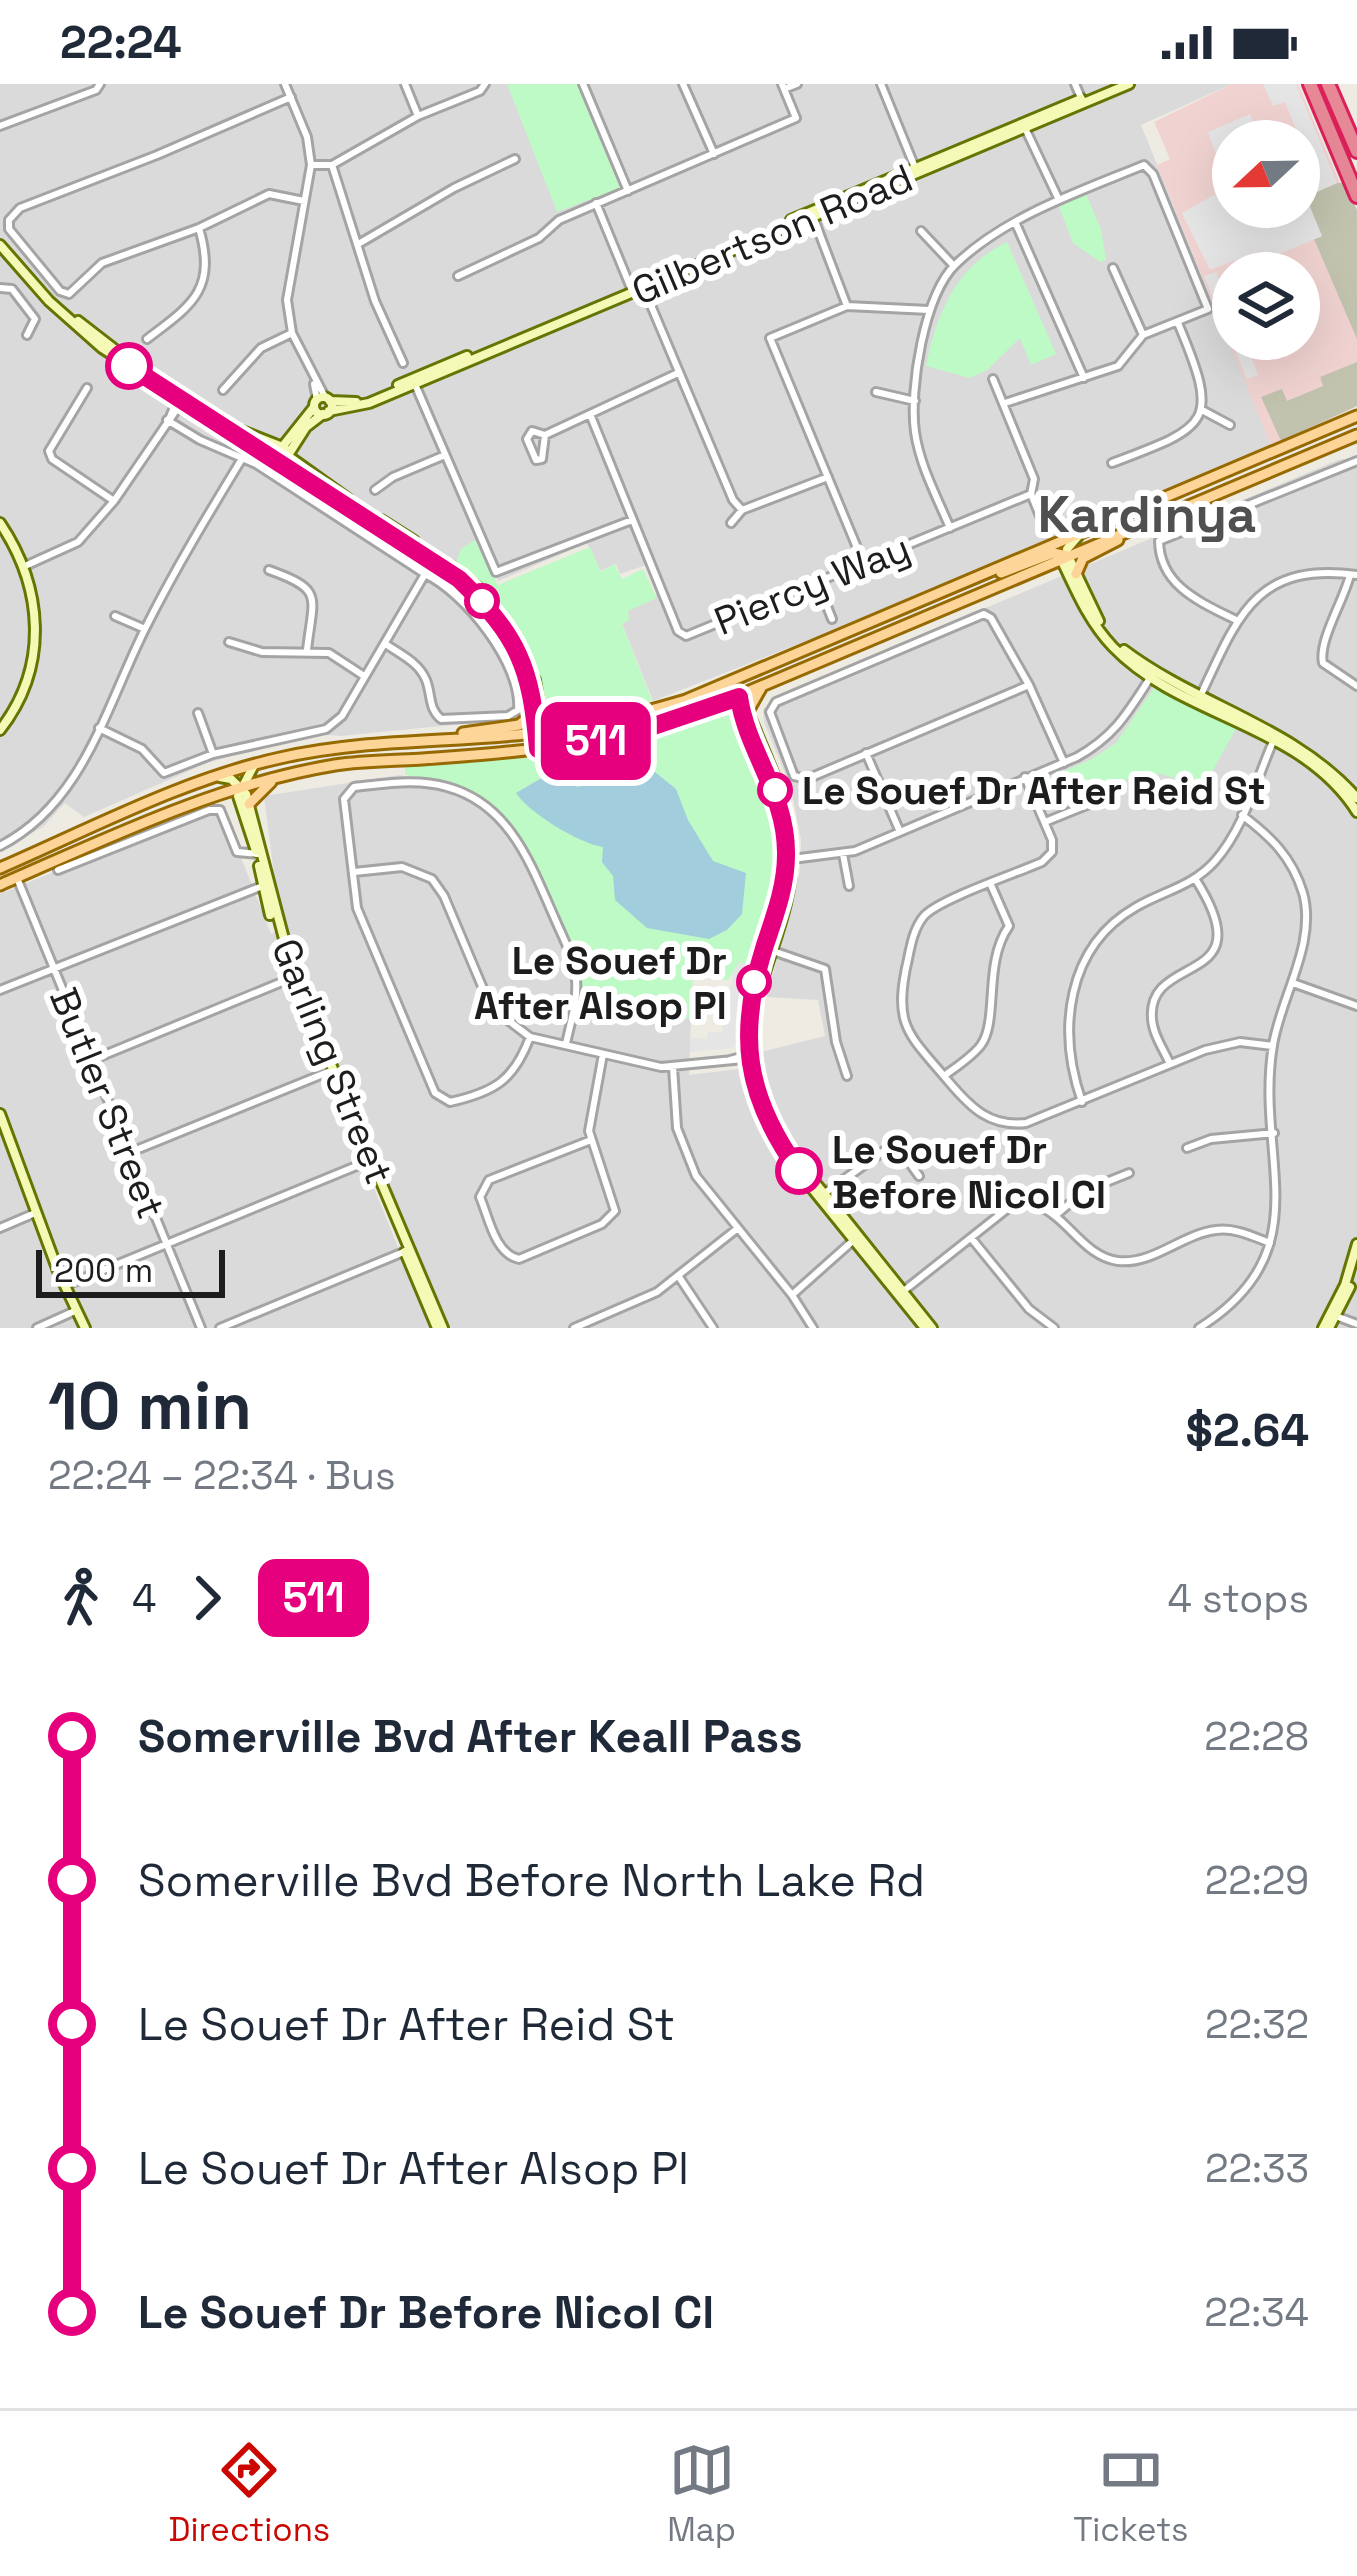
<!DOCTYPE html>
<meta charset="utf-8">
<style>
:root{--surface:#fff;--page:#f6f6f7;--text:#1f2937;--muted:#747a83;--line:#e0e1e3;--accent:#ca0700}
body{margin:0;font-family:"Space Grotesk",sans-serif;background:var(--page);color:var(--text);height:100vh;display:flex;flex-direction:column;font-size:45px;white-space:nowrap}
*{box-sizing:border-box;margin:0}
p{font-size:39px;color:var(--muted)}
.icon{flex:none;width:66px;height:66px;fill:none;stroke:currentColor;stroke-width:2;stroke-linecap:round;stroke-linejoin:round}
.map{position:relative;height:1244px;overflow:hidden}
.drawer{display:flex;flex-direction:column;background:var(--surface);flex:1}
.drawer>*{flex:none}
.badge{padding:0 24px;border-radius:18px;font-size:42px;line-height:78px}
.needle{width:78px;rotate:248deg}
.controls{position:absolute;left:1212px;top:36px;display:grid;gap:24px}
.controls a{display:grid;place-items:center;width:108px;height:108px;border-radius:50%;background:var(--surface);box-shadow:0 12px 48px #0002;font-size:60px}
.scale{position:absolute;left:36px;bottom:30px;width:189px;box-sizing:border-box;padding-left:12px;border:6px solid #1d1d1d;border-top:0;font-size:33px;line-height:42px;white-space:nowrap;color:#1d1d1d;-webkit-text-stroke:9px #fff;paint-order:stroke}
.map>.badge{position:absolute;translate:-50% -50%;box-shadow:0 0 0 6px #fff}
.legs{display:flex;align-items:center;gap:18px;height:132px;padding:0 48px;font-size:39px}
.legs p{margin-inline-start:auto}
.headline{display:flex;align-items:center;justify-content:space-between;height:204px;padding:0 48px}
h1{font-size:66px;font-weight:700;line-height:90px}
ul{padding:0 48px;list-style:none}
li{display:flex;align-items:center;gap:42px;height:144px;font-size:45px}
li i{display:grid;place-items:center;width:18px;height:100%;margin:0 15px;background:currentColor}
li i::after{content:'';width:30px;height:30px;margin:-15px;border:9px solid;border-radius:50%;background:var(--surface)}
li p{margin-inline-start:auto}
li:first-child i{background:linear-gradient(#0000 50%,currentColor 0)}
li:last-child i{background:linear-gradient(currentColor 50%,#0000 0)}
.status{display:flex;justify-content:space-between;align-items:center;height:84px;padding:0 60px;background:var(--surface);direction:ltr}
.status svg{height:33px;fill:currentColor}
.tabs{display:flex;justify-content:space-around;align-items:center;height:168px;border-top:3px solid var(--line);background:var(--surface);font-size:33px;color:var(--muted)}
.tabs a{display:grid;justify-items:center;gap:6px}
.tabs .on{color:var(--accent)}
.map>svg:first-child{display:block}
.residential{fill:#dbdada}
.commercial{fill:#f0d3d1;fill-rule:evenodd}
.construction{fill:#c2c3ae}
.park{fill:#befac5}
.parking{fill:#e5e5e5}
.water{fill:#a2cddd}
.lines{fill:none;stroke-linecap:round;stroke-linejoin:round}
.street-casing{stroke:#a4a4a4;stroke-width:12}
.secondary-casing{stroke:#647503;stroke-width:14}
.primary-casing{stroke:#966a00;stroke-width:15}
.highway-casing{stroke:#db215a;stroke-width:18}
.street{stroke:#fff;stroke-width:6}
.secondary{stroke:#f4fab5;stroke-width:8}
.primary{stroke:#fdd599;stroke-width:9}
.highway{stroke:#e78897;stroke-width:12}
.line-1-casing{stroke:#fff;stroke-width:27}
.line-1{stroke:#e6007e;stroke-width:18}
.stop-1-dot{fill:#fff;stroke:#e6007e;stroke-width:6}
.labels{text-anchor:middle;stroke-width:12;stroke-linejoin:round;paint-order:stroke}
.street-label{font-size:39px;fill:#1d1d1d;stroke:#fff}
.stop-label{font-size:39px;font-weight:bold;fill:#1d1d1d;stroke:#fff;text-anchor:start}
.district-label{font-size:51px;font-weight:bold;fill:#505050;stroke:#fff}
</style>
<div class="status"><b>22:24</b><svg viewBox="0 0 49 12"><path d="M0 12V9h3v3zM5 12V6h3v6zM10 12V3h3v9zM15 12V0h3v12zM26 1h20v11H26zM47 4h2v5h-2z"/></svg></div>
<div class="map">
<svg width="1357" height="1244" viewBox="0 0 1357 1244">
<rect width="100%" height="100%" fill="#eeebe2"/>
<path class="residential" d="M 0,0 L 1232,0 L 1141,41 L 1272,363 L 1143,414 L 860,536 L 653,617 L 617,527 L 658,510 L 646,481 L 620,490 L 616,480 L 600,487 L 587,459 L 498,497 L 477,456 L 446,494 L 495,546 L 523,606 L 523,627 L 512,635 L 341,652 L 313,650 L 207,679 L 84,733 L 65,719 L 43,743 L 0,766 Z
M 1357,373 L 1357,1244 L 446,1244 L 336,1011 L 431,1244 L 0,1244 L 0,810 L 220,720 L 271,850 L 281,845 L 264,712 L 400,691 L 461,704 L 510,739 L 527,761 L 579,890 L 578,915 L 659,933 L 691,934 L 689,991 L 739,985 L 761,968 L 825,952 L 818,916 L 767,913 L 800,786 L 801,756 L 791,704 L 764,638 L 763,625 L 782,612 L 964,533 L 1338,376 Z"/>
<path class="commercial" d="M 1232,0 L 1298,0 L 1357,140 L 1357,322 L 1271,362 L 1157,81 L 1170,75 L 1154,38 ZM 1233,57 L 1299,57 L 1299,123 L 1233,123 ZM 1233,189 L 1299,189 L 1299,255 L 1233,255 Z"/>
<path class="construction" d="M 1337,99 L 1345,99 L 1357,126 L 1357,255 L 1314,155 L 1321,153 L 1305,112 Z
M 1357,278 L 1357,322 L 1281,357 L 1261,313 L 1282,305 L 1287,317 L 1323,302 L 1320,293 Z"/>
<path class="park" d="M 507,0 L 577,0 L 620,104 L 557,128 Z
M 1085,108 L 1101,145 L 1106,176 L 1100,178 L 1073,159 L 1058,120 Z
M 1007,158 L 1056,270 L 1031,281 L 1020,254 L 987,286 L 970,294 L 926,282 C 937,228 956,183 1007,158 Z
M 475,456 L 498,501 L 590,463 L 601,488 L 614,480 L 622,495 L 643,485 L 657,514 L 628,527 L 629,536 L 622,540 L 652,617 L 554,637 C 535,574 506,522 456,478 L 461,465 Z
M 1156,601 L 1237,643 L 1203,704 L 1162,690 L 1131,694 L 1053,725 L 1042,697 L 1092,675 L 1116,659 Z
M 729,626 C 761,670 784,745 775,799 C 770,826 758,854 750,881 L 739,879 L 728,896 L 693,892 L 691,934 L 659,933 L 578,915 C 579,885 568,863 558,835 C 525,752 501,706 405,691 L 405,680 C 486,676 570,676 649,654 C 676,646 702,636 729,626 Z"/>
<path class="parking" d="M 1263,0 L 1296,0 L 1337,99 L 1306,113 L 1322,152 L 1272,173 L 1260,167 L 1210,186 L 1182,129 L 1228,103 L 1208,48 L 1250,30 L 1261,57 L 1233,57 L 1233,123 L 1299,123 L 1299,67 L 1304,64 L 1285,18 L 1273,22 Z
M 1216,188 L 1233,229 L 1233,255 L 1244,255 L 1258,291 L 1247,295 L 1204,192 Z
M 739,878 L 750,881 L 736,959 L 732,964 L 690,968 L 690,954 L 707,955 L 708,948 L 722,948 L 733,889 Z"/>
<path class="water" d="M 650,684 L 676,705 L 688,736 L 713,777 L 746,789 L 742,830 L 727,846 L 709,855 L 647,844 L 615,816 L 613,792 L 602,778 L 603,763 C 580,760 529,729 516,709 L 545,692 L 578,703 C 598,690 626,692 650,684 Z"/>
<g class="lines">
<g class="street-casing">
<path id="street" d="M 285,0 L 307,53 L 311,81 L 287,216 L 292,249 L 325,313
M 405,0 L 418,32
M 583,0 L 628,107
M 683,0 L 714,70
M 881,0 L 916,86
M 1075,0 L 1082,16
M 784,5 L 797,0
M 291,13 L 157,71 L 20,124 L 9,136 L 9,145 L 60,207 L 69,210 L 102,179 L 199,144 L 269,110 L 304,117
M 0,42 L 96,6 L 100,0
M 1024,42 L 1059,116
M 311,81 L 332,81 L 418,32 L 480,7 L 485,0
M 332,81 L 375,217 L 403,279
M 596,119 L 633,209
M 812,130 L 847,222
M 1016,140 L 1084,294
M 921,147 L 954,182
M 360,159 L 454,104 L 515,75
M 1113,184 L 1143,251
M 458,192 L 539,154 L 559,136 L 796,34 L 782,0
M 642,200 L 733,416 L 742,426
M 0,204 L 12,205 L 35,235 L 27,251
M 147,255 C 192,221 217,206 199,144
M 993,295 L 1034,395 L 1031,410 L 1045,444
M 414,298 L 496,488 L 632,436
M 314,300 L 317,316
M 87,304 L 49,367 L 52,375 L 114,417
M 223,306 L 261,264 L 292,249
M 876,308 L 915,317
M 1202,326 L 1230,341
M 590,330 L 678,547 L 686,552 L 1031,410
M 170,333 L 180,309
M 545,351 L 532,347 L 527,355 L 536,376 L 542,375 L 545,351 L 678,289
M 1112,379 C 1211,342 1220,339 1178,239
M 375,406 L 393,393 L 445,371
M 731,439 L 742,426 L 828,393
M 950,444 C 937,413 920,382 915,348 C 909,306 924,210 956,180 C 1006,132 1081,107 1144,81 L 1153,90 L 1208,225 L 1143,251 L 1118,282 L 1005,319
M 863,478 L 770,254 L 847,222 L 929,226
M 25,482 L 78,458 L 114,417 L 183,316
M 269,486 C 325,506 313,512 307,566
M 1350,491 C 1344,516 1318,557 1323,579 L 1357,602
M 817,497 L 832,535
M 115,532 L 145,545
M 1236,536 C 1200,518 1160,502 1159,457 L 1357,377
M 229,558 L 262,568 L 329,569 L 364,592
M 387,561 C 402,571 419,579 426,596 C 432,611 428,624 441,635 L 508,632 L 518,626 C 522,580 465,509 425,490
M 1029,601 L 807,695 L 794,692 L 770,628 L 776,618 L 984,530 L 991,534 L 1029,601 L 1064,679
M 1200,613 C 1237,534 1255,477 1357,491
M 198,629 L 213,670
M 99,644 L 142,665 L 164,689 L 213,670 L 326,645 L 342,632 L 425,490 L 256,380 L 200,356 L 167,336
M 866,669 L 900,748
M 1025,693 L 1052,756 L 1052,768 L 1042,778 C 1017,789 939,815 924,832 C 914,844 911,860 908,875 C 892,943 909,950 949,998 C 971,1024 990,1043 1026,1039 L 1205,966 L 1240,958 L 1273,962
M 1045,738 L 1109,712
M 0,762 C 84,719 106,622 146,543 C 175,485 209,429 243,373
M 843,770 L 849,802
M 792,775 L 855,767 L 1077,673 C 1116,651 1128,628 1152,591
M 58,786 L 209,726 L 220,726 L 237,768 L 258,770
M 354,788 L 402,783 L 432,795 L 444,812 L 487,914 L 501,931 L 530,953 L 661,983 L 754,974
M 17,794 L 201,1244
M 773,867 L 825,885 L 836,958 L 847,992
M 1293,899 L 1357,922
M 0,906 L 265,801
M 530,953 C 514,996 495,1008 450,1018 L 435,1009 L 357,824 L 344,715 L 354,703 C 385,700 416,694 447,703 C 510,720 531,781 555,835 C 563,854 575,875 576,896 C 578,917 570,940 566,960
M 92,976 L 294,893
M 730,976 L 753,970
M 1170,980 C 1164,966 1153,951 1152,935 C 1146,867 1265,905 1196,796
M 673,983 L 677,1044 L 696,1092 L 792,1211 L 813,1244
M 944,992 C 956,983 972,973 981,961 C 999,936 983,879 1009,842 L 991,801
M 1082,1018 C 1057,947 1066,863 1136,823 C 1164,807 1193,802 1215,777 C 1245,743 1257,693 1275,653
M 591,1056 L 489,1096 L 480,1113 C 489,1134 495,1170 519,1175 L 602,1140 L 615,1127 L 589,1047 L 603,970
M 1187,1064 L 1211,1055 L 1274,1049
M 131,1068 L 333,986
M 822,1111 L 888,1064 L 901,1067 L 919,1092
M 1056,1131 L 1084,1107 L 1129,1089
M 0,1144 L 35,1129
M 972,1155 L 1029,1225 L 1054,1244
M 679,1193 L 713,1244
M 67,1201 L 371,1076
M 901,1209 L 1007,1125 C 1058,1102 1072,1171 1118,1177 C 1153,1181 1182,1150 1216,1146 C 1234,1143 1254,1153 1270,1159
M 792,1211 L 856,1154
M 1333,1231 L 1357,1240
M 37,1244 L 77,1226
M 220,1244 L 406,1167
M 574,1244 L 657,1208 L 738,1144
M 1199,1244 C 1323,1166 1254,1074 1273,961 C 1281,912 1317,859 1303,809 C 1292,773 1271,753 1242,731"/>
</g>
<g class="secondary-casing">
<path id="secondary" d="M 791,136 L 1081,15
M 0,161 L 49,217 L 102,264 L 459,495 C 520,553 531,583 539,665
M 78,237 L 118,268 L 224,336
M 398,301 L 467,272
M314 322a9 9 0 1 1 18 0a9 9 0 1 1-18 0Z
M 330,317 L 356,318
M 329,327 L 369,319 L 1129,0
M 242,347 L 285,364 L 290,377
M 283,362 L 314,323
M 290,368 L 306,343 L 323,330
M 291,374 L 348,415
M 381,436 L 414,457
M 0,439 C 43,503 50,582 0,646
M 1080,450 L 1067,465 L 1068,472 L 1099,537
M 1061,475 C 1076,507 1089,538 1113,563 C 1182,635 1301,639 1357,728
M 451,482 L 483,508 L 514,550
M 1124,566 C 1198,622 1294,642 1357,714
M 535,596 L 546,664
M 715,604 C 744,608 749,631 759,655 C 774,691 791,728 792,768 C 793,856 732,912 761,1009 C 775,1056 810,1092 841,1130 C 871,1168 902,1206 932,1244
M 254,681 L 238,712 L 256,767
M 220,693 L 231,695 L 246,710 L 294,893 L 443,1244
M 785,750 L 785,783
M 259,782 L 270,831
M 759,881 L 780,816
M 0,1030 L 58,1187 L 85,1244
M 802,1092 L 925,1244
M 405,1168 L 437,1244
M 1323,1244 L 1345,1201 L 1357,1160
M 1329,1244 L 1350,1203"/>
</g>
<g class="primary-casing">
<path id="primary" d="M 1001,489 L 1053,469 L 1068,472
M 1076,490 L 1083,474 L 1118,456
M 748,627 L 761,604
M 463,649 L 519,641 L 535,628
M 249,720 L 271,698
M 0,784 C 90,745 184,695 280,674 C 367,654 456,659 544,648 C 593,642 639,630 686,616 L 1357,332
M 0,801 C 108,754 218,700 335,681 C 368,676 402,677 436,674 C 522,668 605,660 688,633 L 1357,351"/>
</g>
<g class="highway-casing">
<path id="highway" d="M 1310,0 L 1357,112
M 1328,0 L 1357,67"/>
</g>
<use href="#street" class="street"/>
<use href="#secondary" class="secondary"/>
<use href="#primary" class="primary"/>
<use href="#highway" class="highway"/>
</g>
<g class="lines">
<g class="line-1-casing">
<path id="line-1" d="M 129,282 L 459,495 C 519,553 531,583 538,665 L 630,650 L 739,613 C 747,668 787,710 786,771 C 786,802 775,831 765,861 C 737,949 744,1011 799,1087"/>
</g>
<use href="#line-1" class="line-1"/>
</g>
<g class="stop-1-dot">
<circle cx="129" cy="282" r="21"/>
<circle cx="482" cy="517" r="15"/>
<circle cx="775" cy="706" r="15"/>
<circle cx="754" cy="898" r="15"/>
<circle cx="799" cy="1087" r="21"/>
</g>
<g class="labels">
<g class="street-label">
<text transform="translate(772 150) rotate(-23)" y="14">Gilbertson Road</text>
<text transform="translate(812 500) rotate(-22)" y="14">Piercy Way</text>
<text transform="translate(333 977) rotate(68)" y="14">Garling Street</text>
<text transform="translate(108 1019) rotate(68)" y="14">Butler Street</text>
</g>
<g class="stop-label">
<text x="802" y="720">Le Souef Dr After Reid St</text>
<text x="727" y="890" text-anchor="end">Le Souef Dr<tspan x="727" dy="45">After Alsop Pl</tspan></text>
<text x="832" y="1079">Le Souef Dr<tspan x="832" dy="45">Before Nicol Cl</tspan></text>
</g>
<g class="district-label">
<text x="1147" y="448">Kardinya</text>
</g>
</g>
</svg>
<div class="controls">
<a><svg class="needle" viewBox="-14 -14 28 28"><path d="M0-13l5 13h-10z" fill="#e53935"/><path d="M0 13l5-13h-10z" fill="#747a83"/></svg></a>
<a><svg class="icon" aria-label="layers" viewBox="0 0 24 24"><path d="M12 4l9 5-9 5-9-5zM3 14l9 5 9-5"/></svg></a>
</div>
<div class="scale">200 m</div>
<b class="badge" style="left:596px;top:657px;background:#e6007e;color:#fff">511</b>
</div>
<section class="drawer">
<div class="headline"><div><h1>10 min</h1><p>22:24 – 22:34 · Bus</p></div><b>$2.64</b></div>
<div class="legs"><svg class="icon" aria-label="walk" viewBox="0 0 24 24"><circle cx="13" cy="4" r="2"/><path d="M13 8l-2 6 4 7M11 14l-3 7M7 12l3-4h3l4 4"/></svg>4<svg class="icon" aria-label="forward" viewBox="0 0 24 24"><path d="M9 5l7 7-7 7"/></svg><b class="badge" style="background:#e6007e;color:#fff">511</b><p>4 stops</p></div>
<ul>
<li><i style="color:#e6007e"></i><b>Somerville Bvd After Keall Pass</b><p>22:28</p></li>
<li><i style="color:#e6007e"></i><span>Somerville Bvd Before North Lake Rd</span><p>22:29</p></li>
<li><i style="color:#e6007e"></i><span>Le Souef Dr After Reid St</span><p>22:32</p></li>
<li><i style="color:#e6007e"></i><span>Le Souef Dr After Alsop Pl</span><p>22:33</p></li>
<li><i style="color:#e6007e"></i><b>Le Souef Dr Before Nicol Cl</b><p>22:34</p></li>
</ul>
</section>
<nav class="tabs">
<a class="on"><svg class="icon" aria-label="directions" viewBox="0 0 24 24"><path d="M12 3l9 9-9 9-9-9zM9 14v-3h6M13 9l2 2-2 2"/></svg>Directions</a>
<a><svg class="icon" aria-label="map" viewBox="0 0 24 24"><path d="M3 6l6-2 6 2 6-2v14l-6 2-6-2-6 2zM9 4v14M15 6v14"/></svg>Map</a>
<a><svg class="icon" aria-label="tickets" viewBox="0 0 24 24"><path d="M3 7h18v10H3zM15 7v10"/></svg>Tickets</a>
</nav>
